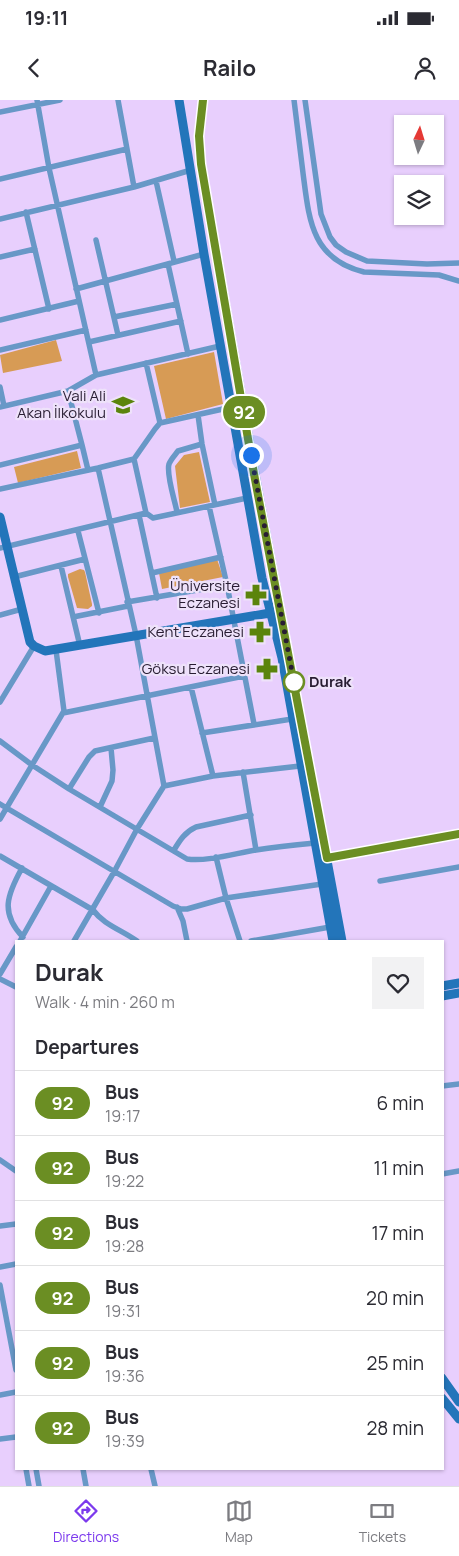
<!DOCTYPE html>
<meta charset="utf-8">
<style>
:root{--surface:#fff;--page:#f2f2f3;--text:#2b2b33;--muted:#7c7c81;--line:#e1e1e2;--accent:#7c3aed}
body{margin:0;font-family:Manrope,sans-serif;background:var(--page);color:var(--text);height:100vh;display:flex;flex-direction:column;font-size:19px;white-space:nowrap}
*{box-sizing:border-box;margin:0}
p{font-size:16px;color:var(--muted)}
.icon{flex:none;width:28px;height:28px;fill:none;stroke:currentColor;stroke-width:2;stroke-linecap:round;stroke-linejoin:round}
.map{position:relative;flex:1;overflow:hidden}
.drawer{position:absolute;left:15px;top:840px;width:429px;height:530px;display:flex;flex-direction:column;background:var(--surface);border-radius:0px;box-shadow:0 1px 4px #0004}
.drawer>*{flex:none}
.badge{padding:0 10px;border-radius:16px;font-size:18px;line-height:32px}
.needle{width:32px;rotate:4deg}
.controls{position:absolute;left:394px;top:15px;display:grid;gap:10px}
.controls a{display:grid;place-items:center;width:50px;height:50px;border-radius:0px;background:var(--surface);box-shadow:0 1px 4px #0004;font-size:25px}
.you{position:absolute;width:25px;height:25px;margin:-12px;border:4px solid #fff;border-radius:50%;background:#1a73e8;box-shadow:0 0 0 8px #1a73e833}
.map>.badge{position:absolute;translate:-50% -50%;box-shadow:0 0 0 2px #fff}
h2{padding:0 20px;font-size:19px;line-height:45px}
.round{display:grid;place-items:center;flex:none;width:52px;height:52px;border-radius:0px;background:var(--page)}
.headline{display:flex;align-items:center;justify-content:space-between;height:85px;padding:0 20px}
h1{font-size:24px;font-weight:700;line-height:38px}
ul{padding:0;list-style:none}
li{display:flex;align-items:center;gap:15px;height:65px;padding:0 20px;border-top:1px solid var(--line)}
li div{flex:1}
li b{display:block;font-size:19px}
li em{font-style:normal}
li .badge{min-width:55px;font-weight:700;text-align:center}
.status{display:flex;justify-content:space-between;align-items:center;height:35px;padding:0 25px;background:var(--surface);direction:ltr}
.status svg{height:14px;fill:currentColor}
header{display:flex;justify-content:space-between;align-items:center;height:65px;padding:0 20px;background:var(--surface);font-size:22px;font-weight:700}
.dock{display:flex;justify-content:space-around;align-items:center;height:70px;border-top:1px solid var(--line);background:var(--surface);font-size:14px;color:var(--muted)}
.dock a{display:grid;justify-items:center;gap:2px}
.dock .on{color:var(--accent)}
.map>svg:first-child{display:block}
.green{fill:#d79b55}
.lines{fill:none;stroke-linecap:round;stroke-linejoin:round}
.street{stroke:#6898c7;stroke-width:5.5}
.secondary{stroke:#2375ba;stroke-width:9}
.line-casing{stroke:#fff;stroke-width:11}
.line{stroke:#6b8e23;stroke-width:8}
.walk{stroke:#281d32;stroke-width:5;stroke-dasharray:0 9}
.stop-dot{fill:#fff;stroke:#6b8e23;stroke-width:2.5}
.labels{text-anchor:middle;stroke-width:4.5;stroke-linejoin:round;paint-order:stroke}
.poi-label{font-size:15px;fill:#281d32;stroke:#eee2fa;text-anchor:end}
.stop-label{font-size:15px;font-weight:bold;fill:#281d32;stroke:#eee2fa;text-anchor:start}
</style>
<div class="status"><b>19:11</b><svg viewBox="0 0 49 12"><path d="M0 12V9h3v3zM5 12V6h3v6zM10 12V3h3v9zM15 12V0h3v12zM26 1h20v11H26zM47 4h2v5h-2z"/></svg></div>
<header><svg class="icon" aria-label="back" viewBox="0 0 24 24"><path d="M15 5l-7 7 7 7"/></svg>Railo<svg class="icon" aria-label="person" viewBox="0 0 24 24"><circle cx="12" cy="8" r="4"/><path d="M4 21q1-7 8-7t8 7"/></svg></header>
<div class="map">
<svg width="459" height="1386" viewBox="0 0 459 1386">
<rect width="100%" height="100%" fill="#e8cffd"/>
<path class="green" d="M 56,240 L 62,261 L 3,273 L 0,255 Z
M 214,252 L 223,304 L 166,319 L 154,266 Z
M 77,351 L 81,368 L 18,383 L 14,367 Z
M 199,352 L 210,402 L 180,408 L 175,366 L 184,355 Z
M 217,459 L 223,477 L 162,489 L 159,473 Z
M 80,469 L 84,470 L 85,472 L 92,504 L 92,506 L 88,509 L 77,508 L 68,477 L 68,474 Z"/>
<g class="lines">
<path class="street" d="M 37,0 L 49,68 L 96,275
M 118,0 L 134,87
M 294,0 C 297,24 300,49 303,73 C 309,119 311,159 364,172 L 439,175 L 459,181
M 305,0 L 321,114 L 330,137 L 336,145 L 346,152 L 367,161 L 427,164 L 459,163
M 0,12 L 60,0
M 0,79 L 127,49
M 156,81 L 174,161
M 26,112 L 49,209
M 0,119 L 134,87 L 191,70
M 96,140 L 118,235
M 0,157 L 35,149
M 168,164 L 188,254
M 76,189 L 204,154
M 114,217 L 177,204
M 0,220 L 79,201
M 89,242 L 181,221
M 0,250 L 86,230
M 146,263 L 160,323
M 0,287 L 4,306
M 0,307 L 68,291 L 96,275 L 220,246
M 198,315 L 202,344 L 215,405
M 82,345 L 88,370
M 134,359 L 146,413
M 0,365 L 82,345 L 68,291
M 0,389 L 98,368 L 134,359 L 155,329 L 160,323 L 232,307
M 209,406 L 227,485 L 254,624
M 177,412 C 175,401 166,375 169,364 C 171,359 175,355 178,351 L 202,344
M 139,415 L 157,498
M 78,431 L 99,513
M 0,448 L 146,413 L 153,418 L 247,398
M 61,466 L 80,546
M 152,473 L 221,457
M 14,477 L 85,459
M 127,502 L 227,485
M 0,515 L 22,509
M 73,517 L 128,506
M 191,587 L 213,676
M 0,602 L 34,546
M 63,613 L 244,576
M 202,633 L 292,619
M 0,641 L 32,665 L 69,689 L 187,759 C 206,762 237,753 256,750 C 276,747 295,745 315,743
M 243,672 L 256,750
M 164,686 L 213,676 L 300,666
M 69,689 L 89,657 L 95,651 L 154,638
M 0,704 L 173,806 L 181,809 L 187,809 L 226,798 L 322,784
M 100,707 L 112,681 L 113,670 L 111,648
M 0,719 L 64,611 L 56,550
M 174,750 C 180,740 185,732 196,727 L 251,715
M 0,756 L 93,810 C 104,825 122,830 137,841
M 216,757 L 226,798 L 240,841
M 323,759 L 459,734
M 22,768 C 7,795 0,813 23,837
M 380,781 L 459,767
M 177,807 L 183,821 L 187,841
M 20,841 L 51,786
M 74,841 L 114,772 L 137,729 L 164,686 L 136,535 L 98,368
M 251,841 L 330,827
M 0,874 L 16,847
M 0,879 L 16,887
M 442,986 L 459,984
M 0,1060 L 16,1071
M 442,1074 L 459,1071
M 0,1126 L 16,1124
M 0,1167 L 16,1164
M 0,1185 L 16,1270
M 0,1295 L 16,1292
M 0,1339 L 16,1337
M 26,1369 L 29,1386
M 36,1369 L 39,1386
M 83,1369 L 86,1386
M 151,1369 L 155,1386"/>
<path class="secondary" d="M 179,0 L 204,154 L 262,478 L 282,558 L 333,841
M 203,0 L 199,35 L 201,64 L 255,374 L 342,841
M 0,417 L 30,542 L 34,546 L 45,551 L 270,513
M 442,886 L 459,883
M 442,896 L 459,893
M 442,1278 L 459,1302
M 442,1298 L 459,1319"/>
</g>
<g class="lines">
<g class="line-casing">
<path id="line" d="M 203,0 L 199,36 L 201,64 L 254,374 L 327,758 L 459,734"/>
</g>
<use href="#line" class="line"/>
<path class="walk" d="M 251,355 L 294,582"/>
</g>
<defs>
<g id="school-bare" transform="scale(1.725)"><path d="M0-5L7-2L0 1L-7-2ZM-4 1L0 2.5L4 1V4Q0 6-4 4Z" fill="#5b840c" stroke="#eee2fa" stroke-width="2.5" paint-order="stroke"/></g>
<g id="pharmacy-bare" transform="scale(1.725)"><path d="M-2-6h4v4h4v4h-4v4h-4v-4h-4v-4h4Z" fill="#5b840c" stroke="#eee2fa" stroke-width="2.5" paint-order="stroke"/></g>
</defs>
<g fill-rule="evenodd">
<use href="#school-bare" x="123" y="305"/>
<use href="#pharmacy-bare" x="256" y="495"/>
<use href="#pharmacy-bare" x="260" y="532"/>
<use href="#pharmacy-bare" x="267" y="569"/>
</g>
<circle class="stop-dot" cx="294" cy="582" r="10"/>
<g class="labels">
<g class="poi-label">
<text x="106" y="301">Vali Ali<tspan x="106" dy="17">Akan İlkokulu</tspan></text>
<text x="240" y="491">Üniversite<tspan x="240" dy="17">Eczanesi</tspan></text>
<text x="244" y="537">Kent Eczanesi</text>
<text x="250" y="574">Göksu Eczanesi</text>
</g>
<g class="stop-label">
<text x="309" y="587">Durak</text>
</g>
</g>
</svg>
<div class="controls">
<a><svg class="needle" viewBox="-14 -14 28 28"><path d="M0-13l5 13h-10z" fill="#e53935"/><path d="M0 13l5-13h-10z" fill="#7c7c81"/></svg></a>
<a><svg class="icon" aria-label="layers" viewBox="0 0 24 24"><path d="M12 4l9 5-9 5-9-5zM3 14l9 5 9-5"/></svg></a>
</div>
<div class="you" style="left:251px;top:355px"></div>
<b class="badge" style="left:244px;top:312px;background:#6b8e23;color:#fff">92</b>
<section class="drawer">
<div class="headline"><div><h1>Durak</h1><p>Walk · 4 min · 260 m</p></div><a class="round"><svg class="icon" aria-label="heart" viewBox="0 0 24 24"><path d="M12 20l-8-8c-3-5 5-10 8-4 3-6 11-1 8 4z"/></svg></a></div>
<h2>Departures</h2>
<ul>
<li><span class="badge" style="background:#6b8e23;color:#fff">92</span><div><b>Bus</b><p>19:17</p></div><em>6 min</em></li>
<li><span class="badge" style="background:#6b8e23;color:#fff">92</span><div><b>Bus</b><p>19:22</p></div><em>11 min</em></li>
<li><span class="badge" style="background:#6b8e23;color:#fff">92</span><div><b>Bus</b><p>19:28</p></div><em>17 min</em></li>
<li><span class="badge" style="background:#6b8e23;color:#fff">92</span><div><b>Bus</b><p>19:31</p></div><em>20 min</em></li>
<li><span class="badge" style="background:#6b8e23;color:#fff">92</span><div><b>Bus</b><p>19:36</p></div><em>25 min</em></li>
<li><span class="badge" style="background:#6b8e23;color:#fff">92</span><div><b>Bus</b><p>19:39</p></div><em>28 min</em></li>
</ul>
</section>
</div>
<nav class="dock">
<a class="on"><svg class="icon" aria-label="directions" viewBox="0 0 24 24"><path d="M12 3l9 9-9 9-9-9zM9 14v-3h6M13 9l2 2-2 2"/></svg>Directions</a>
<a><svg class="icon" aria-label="map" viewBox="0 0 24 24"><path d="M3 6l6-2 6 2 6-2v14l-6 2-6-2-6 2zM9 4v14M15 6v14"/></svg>Map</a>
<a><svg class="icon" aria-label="tickets" viewBox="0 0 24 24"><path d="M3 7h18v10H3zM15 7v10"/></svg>Tickets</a>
</nav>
